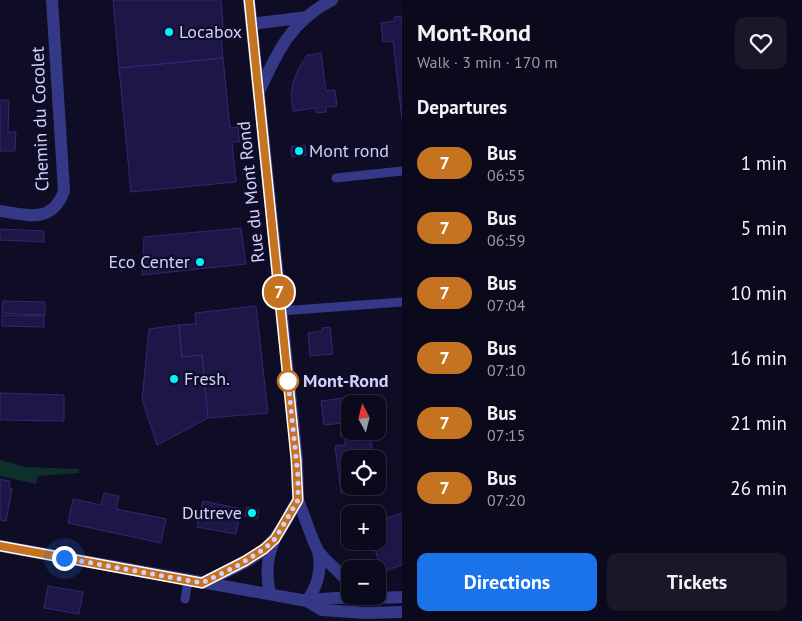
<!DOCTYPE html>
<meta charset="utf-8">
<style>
:root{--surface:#0b0a1c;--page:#191829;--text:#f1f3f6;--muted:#9a9aa3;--line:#2b2b3b;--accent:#1a73e8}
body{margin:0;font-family:"PT Sans",sans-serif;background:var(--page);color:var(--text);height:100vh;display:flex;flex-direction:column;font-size:19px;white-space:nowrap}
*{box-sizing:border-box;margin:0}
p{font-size:16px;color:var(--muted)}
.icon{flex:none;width:28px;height:28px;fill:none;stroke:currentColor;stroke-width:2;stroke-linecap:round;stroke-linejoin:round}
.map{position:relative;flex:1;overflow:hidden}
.panel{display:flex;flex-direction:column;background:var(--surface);width:400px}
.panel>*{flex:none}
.badge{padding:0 10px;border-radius:16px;font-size:18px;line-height:32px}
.needle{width:32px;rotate:353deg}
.controls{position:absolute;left:341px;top:395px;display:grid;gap:10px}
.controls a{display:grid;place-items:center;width:45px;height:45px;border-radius:10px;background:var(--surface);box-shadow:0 1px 4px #0004,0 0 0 1px var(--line);font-size:25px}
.you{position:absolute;width:25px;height:25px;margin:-12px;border:4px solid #fff;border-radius:50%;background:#1a73e8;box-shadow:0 0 0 8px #1a73e833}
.map>.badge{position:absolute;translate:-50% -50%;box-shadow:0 0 0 2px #fff}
h2{padding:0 15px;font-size:19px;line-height:45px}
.round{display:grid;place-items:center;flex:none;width:52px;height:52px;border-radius:10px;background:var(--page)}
.summary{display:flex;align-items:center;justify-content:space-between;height:85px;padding:0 15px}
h1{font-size:24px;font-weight:600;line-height:38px}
.primary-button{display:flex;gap:10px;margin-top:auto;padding:10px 15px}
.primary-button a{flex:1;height:58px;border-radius:10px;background:var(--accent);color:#fff;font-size:20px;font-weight:600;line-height:58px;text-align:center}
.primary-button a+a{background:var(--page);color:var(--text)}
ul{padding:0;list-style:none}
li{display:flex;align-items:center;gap:15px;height:65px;padding:0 15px}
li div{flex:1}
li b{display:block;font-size:19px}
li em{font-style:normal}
li .badge{min-width:55px;font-weight:700;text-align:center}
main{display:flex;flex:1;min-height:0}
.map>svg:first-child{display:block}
.green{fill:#0f2f2b}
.building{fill:#1d1747;stroke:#312875}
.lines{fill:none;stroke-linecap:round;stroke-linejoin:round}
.service{stroke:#343887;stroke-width:9}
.minor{stroke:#343887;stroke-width:12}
.tertiary{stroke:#343887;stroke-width:12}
.line-casing{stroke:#fff;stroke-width:11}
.line{stroke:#c57320;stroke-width:8}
.walk{stroke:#d2d0ff;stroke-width:5;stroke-dasharray:0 9}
.poi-dot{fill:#00f5fb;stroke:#0f0d25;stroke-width:2}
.stop-dot{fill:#fff;stroke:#c57320;stroke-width:2.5}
.labels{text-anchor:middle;stroke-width:4.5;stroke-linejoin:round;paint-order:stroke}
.poi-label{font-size:18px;fill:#d2d0ff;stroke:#0f0d25;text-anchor:start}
.street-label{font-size:18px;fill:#d2d0ff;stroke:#0f0d25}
.stop-label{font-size:18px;font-weight:bold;fill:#d2d0ff;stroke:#0f0d25;text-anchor:start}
</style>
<main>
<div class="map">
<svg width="402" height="621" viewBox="0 0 402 621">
<rect width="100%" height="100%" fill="#0f0d25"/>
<path class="green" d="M 0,460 L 26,467 L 79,469 L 79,473 L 38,476 L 36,484 L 0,476 Z"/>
<path class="building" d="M 113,0 L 221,0 L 223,24 L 221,36 L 223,58 L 119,68 Z
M 402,16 L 402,119 L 393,41 L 383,42 L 381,23 L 394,21 L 394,17 Z
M 321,53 L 326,91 L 335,90 L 337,106 L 326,107 L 326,112 L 316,113 L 315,108 L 293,111 L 291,95 L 293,82 L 299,68 L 307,55 Z
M 223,58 L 230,128 L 238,127 L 240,142 L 232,142 L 236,182 L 131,192 L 119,68 Z
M 0,100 L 9,100 L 8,132 L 16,132 L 15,151 L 0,151 Z
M 305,145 L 306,155 L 292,157 L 291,147 Z
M 241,228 L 246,264 L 142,275 L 144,237 Z
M 0,229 L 44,231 L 44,242 L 0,240 Z
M 3,301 L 45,302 L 45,315 L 2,313 Z
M 256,306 L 268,413 L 208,418 L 202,355 L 182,357 L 179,325 L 196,324 L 195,313 Z
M 2,315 L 44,316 L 44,327 L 2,326 Z
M 179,325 L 182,357 L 202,355 L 208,418 L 157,445 L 142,400 L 149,329 Z
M 330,327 L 333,354 L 310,356 L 308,333 L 322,331 L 322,328 Z
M 0,393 L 64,395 L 64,421 L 0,420 Z
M 366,395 L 367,404 L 350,404 L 350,431 L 370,431 L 373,459 L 350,459 L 350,486 L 377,486 L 377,488 L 341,493 L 335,446 L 345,445 L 345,437 L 341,437 L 340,431 L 344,431 L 343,423 L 324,425 L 321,401 Z
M 0,479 L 10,481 L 9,488 L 12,489 L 6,521 L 0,520 Z
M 104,493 L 119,496 L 116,509 L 166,519 L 161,543 L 68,523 L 73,499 L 101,505 Z
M 203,501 L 241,509 L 236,534 L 197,527 Z
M 247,507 L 259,510 L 257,519 L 245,516 Z
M 402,513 L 402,565 L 385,571 L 380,565 L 372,541 L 378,541 L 378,521 Z
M 48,586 L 83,592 L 79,614 L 44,608 Z"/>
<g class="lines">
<path class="service" d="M 336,178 L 402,171
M 281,311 L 402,302
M 185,599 L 188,581"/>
<path class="minor" d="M 251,24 L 307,17
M 259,92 C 277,52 291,21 332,0
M 0,211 C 28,215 52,224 64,191 L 52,0"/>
<path class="tertiary" d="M 249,0 L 297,459 L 298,500 L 313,540 L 318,551 L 324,558 L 350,583
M 0,546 L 307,601 C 338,595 370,599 402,597
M 202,583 C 226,571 256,561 274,539 C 284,528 290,512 298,500
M 270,594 C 266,576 266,559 274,541
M 307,601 L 322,610 L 366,613 L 402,612
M 307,601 C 318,585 322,570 318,551"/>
</g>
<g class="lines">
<g class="line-casing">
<path id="line" d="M 0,546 L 202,583 L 245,561 L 264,549 L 275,539 L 298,500 L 296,459 L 249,0"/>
</g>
<use href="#line" class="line"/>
<path class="walk" d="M 64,558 L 202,583 L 237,566 L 264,549 L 275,539 L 298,500 L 298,476 L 288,381"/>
</g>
<g class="poi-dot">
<circle cx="169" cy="32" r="5"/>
<circle cx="299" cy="151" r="5"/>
<circle cx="200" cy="262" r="5"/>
<circle cx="174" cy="379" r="5"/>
<circle cx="252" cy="513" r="5"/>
</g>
<circle class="stop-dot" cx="288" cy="381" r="10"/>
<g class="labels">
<g class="poi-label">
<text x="179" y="38">Locabox</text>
<text x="309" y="157">Mont rond</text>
<text x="190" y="268" text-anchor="end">Eco Center</text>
<text x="184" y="385">Fresh.</text>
<text x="242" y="519" text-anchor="end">Dutreve</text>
</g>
<g class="street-label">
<text transform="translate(40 119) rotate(-92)" y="6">Chemin du Cocolet</text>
<text transform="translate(251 192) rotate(-96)" y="6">Rue du Mont Rond</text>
</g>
<g class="stop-label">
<text x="303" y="387">Mont-Rond</text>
</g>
</g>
</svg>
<div class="controls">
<a><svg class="needle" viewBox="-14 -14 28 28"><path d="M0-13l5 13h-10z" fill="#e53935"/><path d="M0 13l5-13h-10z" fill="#9a9aa3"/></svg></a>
<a><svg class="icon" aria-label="locate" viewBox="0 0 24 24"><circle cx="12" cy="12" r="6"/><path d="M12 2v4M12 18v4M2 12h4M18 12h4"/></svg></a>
<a>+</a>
<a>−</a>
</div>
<div class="you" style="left:64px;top:558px"></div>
<b class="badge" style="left:279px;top:292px;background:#c57320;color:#fff">7</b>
</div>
<section class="panel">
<div class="summary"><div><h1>Mont-Rond</h1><p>Walk · 3 min · 170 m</p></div><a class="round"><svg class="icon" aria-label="heart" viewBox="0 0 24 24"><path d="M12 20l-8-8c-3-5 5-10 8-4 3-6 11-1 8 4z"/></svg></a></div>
<h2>Departures</h2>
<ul>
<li><span class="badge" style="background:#c57320;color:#fff">7</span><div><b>Bus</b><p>06:55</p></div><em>1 min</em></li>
<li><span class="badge" style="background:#c57320;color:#fff">7</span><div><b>Bus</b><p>06:59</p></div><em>5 min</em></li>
<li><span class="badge" style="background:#c57320;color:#fff">7</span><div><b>Bus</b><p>07:04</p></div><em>10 min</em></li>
<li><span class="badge" style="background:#c57320;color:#fff">7</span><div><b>Bus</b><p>07:10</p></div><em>16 min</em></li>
<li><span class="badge" style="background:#c57320;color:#fff">7</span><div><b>Bus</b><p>07:15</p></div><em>21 min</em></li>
<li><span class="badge" style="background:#c57320;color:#fff">7</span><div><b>Bus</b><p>07:20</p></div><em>26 min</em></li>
</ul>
<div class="primary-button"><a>Directions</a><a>Tickets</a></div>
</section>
</main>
